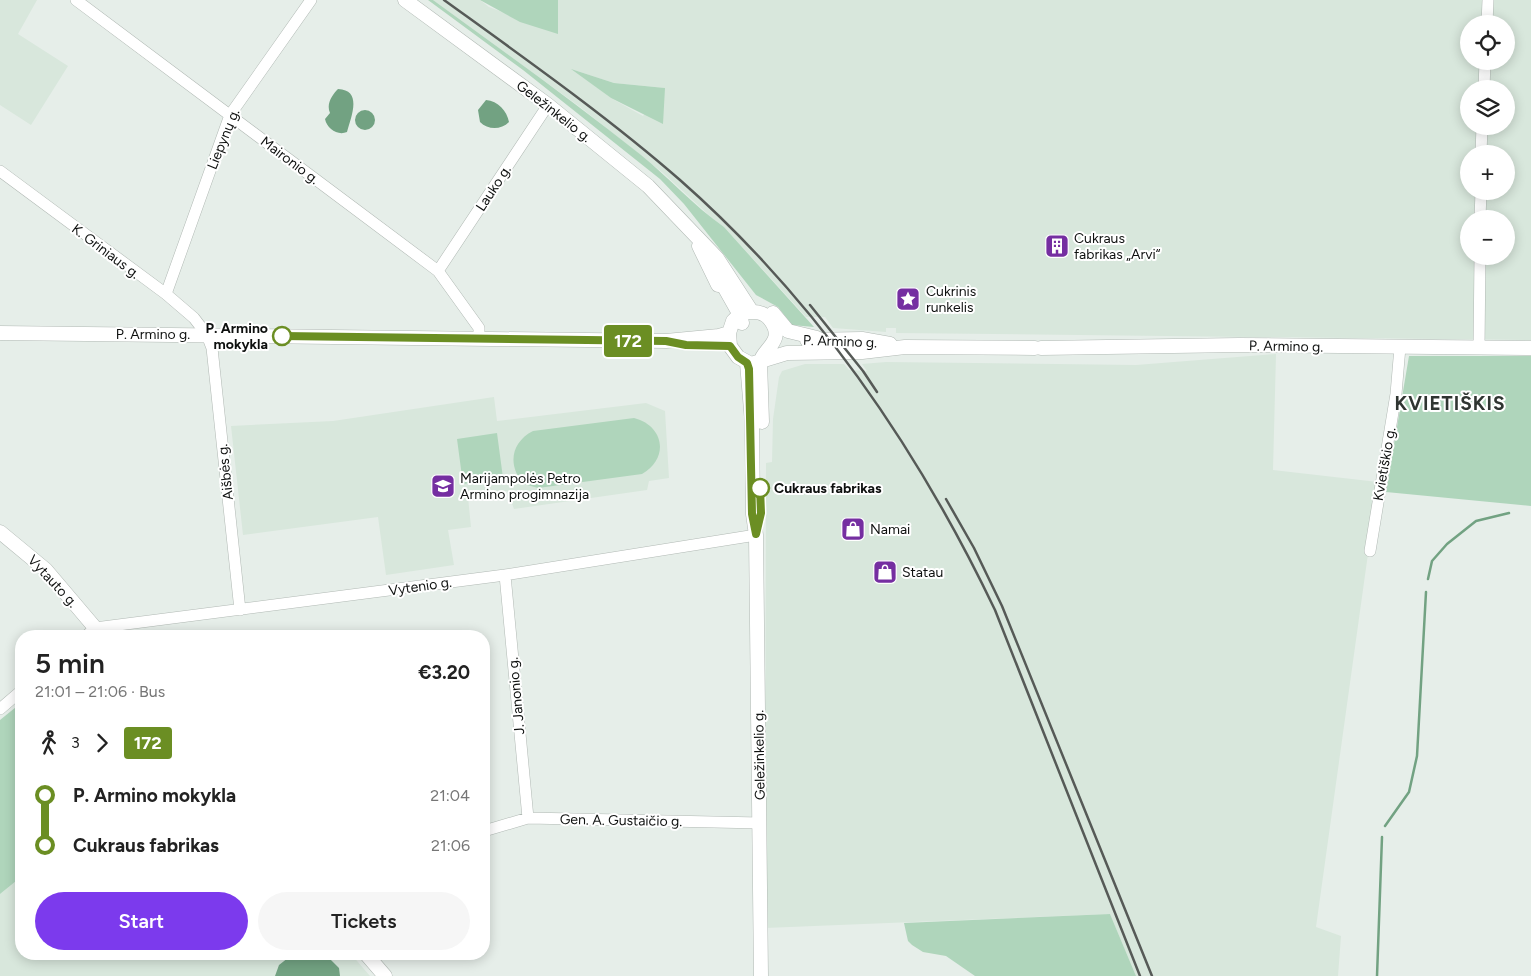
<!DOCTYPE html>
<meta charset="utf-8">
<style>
:root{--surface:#fff;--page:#f6f6f6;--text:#222;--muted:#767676;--accent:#7c3aed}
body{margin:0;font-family:Figtree,sans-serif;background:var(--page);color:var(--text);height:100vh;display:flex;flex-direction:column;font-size:19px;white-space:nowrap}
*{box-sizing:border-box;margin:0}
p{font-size:16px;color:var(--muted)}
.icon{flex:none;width:28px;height:28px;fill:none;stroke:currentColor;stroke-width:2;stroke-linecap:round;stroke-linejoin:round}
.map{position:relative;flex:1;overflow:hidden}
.sheet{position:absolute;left:15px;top:630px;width:475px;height:330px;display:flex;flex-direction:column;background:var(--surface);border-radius:20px;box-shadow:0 2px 12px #0003}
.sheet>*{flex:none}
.badge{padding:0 10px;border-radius:4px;font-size:18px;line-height:32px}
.tools{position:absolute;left:1460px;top:15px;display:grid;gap:10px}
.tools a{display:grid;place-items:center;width:55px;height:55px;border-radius:50%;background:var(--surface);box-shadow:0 2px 12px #0003;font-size:25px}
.map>.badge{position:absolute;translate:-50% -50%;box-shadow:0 0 0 2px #fff}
.legs{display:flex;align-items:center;gap:8px;height:55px;padding:0 20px;font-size:16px}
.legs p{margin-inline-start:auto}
.headline{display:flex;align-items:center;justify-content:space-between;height:85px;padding:0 20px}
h1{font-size:28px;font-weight:600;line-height:38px}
.primary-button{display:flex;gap:10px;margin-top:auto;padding:10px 20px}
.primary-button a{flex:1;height:58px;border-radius:30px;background:var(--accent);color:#fff;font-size:20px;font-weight:600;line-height:58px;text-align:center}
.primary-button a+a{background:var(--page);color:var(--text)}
ul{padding:0 20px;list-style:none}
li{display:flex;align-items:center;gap:18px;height:50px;font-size:19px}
li i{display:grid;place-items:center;width:8px;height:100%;margin:0 6px;background:currentColor}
li i::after{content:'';width:12px;height:12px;margin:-6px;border:4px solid;border-radius:50%;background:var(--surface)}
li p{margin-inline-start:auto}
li:first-child i{background:linear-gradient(#0000 50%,currentColor 0)}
li:last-child i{background:linear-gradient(currentColor 50%,#0000 0)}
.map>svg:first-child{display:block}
.built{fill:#d8e7dc;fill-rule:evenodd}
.green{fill:#afd5bb}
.water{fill:#72a282}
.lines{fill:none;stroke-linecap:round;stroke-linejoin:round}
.stream{stroke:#72a282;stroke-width:2.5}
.minor-casing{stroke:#b1b9b4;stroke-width:12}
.major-casing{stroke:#b1b9b4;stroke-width:15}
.minor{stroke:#fff;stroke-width:11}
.major{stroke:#fff;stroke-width:14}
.rail{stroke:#565a57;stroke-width:2.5}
.line-1-casing{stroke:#fff;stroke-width:11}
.line-1{stroke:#6b8e23;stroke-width:8}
.stop-1-dot{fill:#fff;stroke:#6b8e23;stroke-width:2.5}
.labels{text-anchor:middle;stroke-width:4;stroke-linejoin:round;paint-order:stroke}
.street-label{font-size:14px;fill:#0e100f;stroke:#fff}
.poi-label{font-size:14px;fill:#0e100f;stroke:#fff;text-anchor:start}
.stop-label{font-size:14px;font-weight:bold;fill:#0e100f;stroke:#fff;text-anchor:end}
.district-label{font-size:19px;font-weight:bold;letter-spacing:1px;fill:#2f3531;stroke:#fff}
</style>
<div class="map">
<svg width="1531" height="976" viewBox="0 0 1531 976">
<rect width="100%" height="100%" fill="#e6eee9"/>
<path class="built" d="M 0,0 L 37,0 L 18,34 L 68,66 L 31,125 L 0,105 Z
M 433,0 L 480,0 L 489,7 L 558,33 L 558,0 L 1531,0 L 1531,340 L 896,333 L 896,328 L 886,328 L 886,332 L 833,328 L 825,317 L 806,317 L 724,227 L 712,218 L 663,173 L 580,107 ZM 1469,24 L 1506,24 L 1506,61 L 1469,61 ZM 574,70 L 614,83 L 665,88 L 643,116 L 611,98 ZM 1469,89 L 1506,89 L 1506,126 L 1469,126 ZM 1469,154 L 1506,154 L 1506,191 L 1469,191 ZM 1469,219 L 1506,219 L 1506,256 L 1469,256 Z
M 1276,354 L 1273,470 L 1378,482 L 1316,927 L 1341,936 L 1338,976 L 1136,976 L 1110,914 L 765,928 L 766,463 L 772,462 L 773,419 L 779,377 L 782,371 L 805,364 L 844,364 L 849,370 L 867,371 L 862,364 L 886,362 L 1136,365 Z
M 494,397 L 497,421 L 646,403 L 665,411 L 669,478 L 649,481 L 647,490 L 514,509 L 507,491 L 468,497 L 471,527 L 448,530 L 454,565 L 386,575 L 378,517 L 243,535 L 231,426 L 333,421 Z
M 21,877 L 21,954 L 351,954 L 370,976 L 0,976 L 0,894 Z"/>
<path class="green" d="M 428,0 L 433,0 C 503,51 573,101 641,155 C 669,178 694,206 724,227 L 814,327 L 792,325 L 778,307 L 756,295 L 684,204 L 660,179 L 523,70 Z
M 480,0 L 558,0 L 558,34 L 520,22 Z
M 571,69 L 614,83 L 665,88 L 663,124 L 611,98 Z
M 1409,356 L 1531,356 L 1531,506 L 1386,492 Z
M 634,418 C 665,426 669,459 642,474 L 538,488 L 524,484 C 507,466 511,442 533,431 Z
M 497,433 L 503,478 L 463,484 L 457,439 Z
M 21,703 L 21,877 L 0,894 L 0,720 Z
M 1110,914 L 1136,976 L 975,976 L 946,956 L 923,952 L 912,945 L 908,941 L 904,923 Z"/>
<path class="water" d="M 338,89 C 363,90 351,117 347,132 C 338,136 327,129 325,119 L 330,113 C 326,104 332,95 338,89 Z
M 486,100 C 498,101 507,111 509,122 C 501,130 488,130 480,122 L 478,110 Z
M355 120a10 10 0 1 1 20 0a10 10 0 1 1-20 0Z
M 293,954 L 325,954 L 339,968 L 340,976 L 275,976 L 279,965 Z"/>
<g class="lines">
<path class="stream" d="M 1428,579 L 1432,561 L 1447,544 L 1476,521 L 1509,513
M 1385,826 L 1409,792 L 1417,756 L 1426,592
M 1377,976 L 1382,837"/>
<g class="minor-casing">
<path id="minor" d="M 76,0 L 438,271 L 479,328 L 479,339
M 1487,24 L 1488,0
M 1484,89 L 1485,61
M 1481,154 L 1482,126
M 0,171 L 166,294 L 194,318 L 207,335 L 212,348 L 240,610
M 1480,219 L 1481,191
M 438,271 L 548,105
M 166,294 L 230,115 L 311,0
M 1479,347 L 1480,256
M 1370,551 L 1396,394 L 1400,347
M 505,575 L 528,818
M 86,636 L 95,628 L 505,575 L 756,535
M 0,709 L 21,691
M 484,831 L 528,818 L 760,823"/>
</g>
<g class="major-casing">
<path id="major" d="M 405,0 L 548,105 L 648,186 L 717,258 L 752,312
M 699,246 L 718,285
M 718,276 L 740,315 L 742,323
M 773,313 L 788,331 L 817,338
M 0,333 L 666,341 L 719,336 L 729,333
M 807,340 L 862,339 L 890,344
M 1041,348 L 1239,345 L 1531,348
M 747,363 L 752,422 L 753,514 L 756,535 L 761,976
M 762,422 L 760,362 C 764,348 785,341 771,321 C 767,315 760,312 754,312 C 745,311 738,315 733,321 L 729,333 L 730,346 L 738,357 L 751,364 L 787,353 L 862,352 L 905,347 L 1035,348
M 0,532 L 46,570 L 102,636
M 366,954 L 385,976"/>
</g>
<use href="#minor" class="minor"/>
<use href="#major" class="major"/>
<path class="rail" d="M 444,0 C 523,57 608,117 680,180 C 814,298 918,449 995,610 L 1140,976
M 810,305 L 863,371 L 877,392
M 946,499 L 974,548 L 1002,606 L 1152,976"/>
</g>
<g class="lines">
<g class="line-1-casing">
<path id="line-1" d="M 282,336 L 666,341 L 686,345 L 730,346 L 738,357 L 747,363 L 749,369 L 752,514 L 756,534 L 761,513 L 760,488"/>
</g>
<use href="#line-1" class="line-1"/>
</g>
<defs>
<g id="building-square" transform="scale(1.25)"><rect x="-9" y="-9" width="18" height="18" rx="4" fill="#752ea1" stroke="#fff"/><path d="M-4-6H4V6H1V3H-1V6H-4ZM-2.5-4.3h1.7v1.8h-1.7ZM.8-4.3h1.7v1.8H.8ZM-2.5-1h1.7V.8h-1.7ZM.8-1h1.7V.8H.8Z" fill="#fff"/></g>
<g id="sight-square" transform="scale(1.25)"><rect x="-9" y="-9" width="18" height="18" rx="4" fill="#752ea1" stroke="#fff"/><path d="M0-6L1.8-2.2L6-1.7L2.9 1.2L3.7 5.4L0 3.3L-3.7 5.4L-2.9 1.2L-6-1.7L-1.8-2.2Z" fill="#fff"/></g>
<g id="school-square" transform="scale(1.25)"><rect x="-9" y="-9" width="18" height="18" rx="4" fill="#752ea1" stroke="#fff"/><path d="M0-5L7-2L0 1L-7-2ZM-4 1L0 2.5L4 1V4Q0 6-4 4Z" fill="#fff"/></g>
<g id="shop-square" transform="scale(1.25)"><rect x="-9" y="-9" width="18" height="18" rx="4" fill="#752ea1" stroke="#fff"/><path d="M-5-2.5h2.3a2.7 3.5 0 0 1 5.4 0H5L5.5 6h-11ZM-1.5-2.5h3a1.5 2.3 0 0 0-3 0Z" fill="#fff"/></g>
</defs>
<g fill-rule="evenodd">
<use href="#building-square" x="1057" y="246"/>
<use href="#sight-square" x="908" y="299"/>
<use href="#school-square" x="443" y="486"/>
<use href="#shop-square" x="853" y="529"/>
<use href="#shop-square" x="885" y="572"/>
</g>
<g class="stop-1-dot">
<circle cx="282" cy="336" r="9"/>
<circle cx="760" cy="488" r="9"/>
</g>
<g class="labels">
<g class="street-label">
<text transform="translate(554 111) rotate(38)" y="5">Geležinkelio g.</text>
<text transform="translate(223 139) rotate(-68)" y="5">Liepynų g.</text>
<text transform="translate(290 160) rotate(37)" y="5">Maironio g.</text>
<text transform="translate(493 188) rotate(-57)" y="5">Lauko g.</text>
<text transform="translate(106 251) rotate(37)" y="5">K. Griniaus g.</text>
<text x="153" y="339">P. Armino g.</text>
<text transform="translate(840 341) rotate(2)" y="5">P. Armino g.</text>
<text transform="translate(1286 346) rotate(1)" y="5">P. Armino g.</text>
<text transform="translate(1384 464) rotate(-80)" y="5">Kvietiškio g.</text>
<text transform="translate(225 472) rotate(-96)" y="5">Aišbės g.</text>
<text transform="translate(53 581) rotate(47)" y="5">Vytauto g.</text>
<text transform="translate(420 586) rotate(-8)" y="5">Vytenio g.</text>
<text transform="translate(516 696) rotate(-95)" y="5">J. Janonio g.</text>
<text transform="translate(759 755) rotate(-91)" y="5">Geležinkelio g.</text>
<text transform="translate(621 820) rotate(1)" y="5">Gen. A. Gustaičio g.</text>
</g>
<g class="poi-label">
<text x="1074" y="243">Cukraus<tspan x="1074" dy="16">fabrikas „Arvi“</tspan></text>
<text x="926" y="296">Cukrinis<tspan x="926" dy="16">runkelis</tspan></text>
<text x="460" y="483">Marijampolės Petro<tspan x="460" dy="16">Armino progimnazija</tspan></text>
<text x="870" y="534">Namai</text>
<text x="902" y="577">Statau</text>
</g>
<g class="stop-label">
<text x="268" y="333">P. Armino<tspan x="268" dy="16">mokykla</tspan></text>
<text x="774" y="493" text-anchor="start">Cukraus fabrikas</text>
</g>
<g class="district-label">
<text x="1450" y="410">KVIETIŠKIS</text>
</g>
</g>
</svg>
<div class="tools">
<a><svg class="icon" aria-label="locate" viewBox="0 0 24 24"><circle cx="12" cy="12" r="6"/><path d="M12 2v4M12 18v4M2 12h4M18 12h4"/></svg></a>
<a><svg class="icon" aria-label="layers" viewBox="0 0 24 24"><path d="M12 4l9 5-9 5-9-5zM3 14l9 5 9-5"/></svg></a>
<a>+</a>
<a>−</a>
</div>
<b class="badge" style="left:628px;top:341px;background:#6b8e23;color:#fff">172</b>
<section class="sheet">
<div class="headline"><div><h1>5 min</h1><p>21:01 – 21:06 · Bus</p></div><b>€3.20</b></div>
<div class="legs"><svg class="icon" aria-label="walk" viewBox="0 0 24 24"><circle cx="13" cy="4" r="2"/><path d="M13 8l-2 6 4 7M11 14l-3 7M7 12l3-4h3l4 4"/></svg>3<svg class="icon" aria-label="forward" viewBox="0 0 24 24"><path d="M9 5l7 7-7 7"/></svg><b class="badge" style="background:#6b8e23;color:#fff">172</b></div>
<ul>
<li><i style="color:#6b8e23"></i><b>P. Armino mokykla</b><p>21:04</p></li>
<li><i style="color:#6b8e23"></i><b>Cukraus fabrikas</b><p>21:06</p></li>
</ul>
<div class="primary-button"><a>Start</a><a>Tickets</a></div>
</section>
</div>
